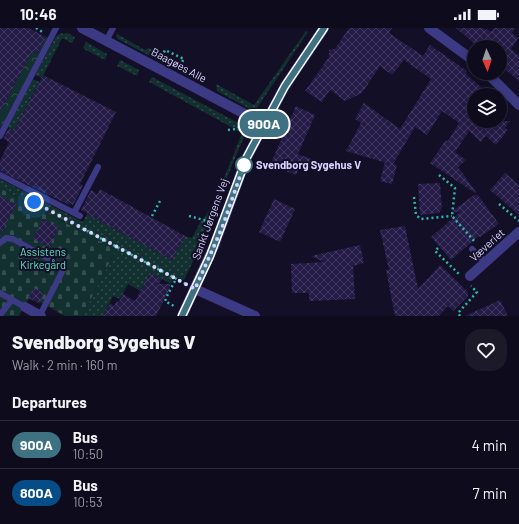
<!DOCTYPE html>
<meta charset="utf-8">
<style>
:root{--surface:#0e0b1c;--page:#1c1929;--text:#f1f3f6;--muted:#9b9ba3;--line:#2e2b3b}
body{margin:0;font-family:Barlow,sans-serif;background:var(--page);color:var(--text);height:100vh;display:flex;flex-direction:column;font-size:15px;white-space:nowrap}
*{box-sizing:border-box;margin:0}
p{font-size:13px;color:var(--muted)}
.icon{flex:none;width:22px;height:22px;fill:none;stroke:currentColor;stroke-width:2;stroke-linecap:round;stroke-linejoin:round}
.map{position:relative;height:288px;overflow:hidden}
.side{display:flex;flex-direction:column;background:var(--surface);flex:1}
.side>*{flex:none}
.badge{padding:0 8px;border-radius:13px;font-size:14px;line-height:26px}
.needle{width:26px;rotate:177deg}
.buttons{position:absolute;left:467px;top:12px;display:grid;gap:8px}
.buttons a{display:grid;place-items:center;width:40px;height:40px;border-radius:50%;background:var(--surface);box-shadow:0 2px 10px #0003,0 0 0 1px var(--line);font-size:20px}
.you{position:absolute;width:20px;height:20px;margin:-10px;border:3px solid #fff;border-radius:50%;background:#1a73e8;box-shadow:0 0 0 6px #1a73e833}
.map>.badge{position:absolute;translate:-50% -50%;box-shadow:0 0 0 2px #fff}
h2{padding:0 12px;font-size:15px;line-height:36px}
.round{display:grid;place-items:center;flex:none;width:42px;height:42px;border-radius:16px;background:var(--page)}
.headline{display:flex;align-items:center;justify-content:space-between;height:68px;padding:0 12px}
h1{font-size:19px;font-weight:800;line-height:30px}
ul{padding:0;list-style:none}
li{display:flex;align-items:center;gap:12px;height:48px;padding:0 12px;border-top:1px solid var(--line)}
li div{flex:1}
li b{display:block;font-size:15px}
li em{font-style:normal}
li .badge{min-width:44px;font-weight:700;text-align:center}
.status{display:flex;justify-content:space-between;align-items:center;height:28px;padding:0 20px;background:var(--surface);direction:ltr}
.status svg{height:11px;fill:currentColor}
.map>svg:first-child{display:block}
.grass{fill:url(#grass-dots)}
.cemetery{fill:url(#cemetery-stones)}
.park{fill:url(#park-crowns)}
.building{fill:url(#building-cross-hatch)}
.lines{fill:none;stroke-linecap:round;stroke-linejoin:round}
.path{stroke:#2fb8b0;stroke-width:2.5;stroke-dasharray:2 3;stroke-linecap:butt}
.service{stroke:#3d3a85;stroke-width:6}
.minor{stroke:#3d3a85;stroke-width:10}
.tertiary{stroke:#3d3a85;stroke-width:10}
.line-casing{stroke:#fff;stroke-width:9}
.line{stroke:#3e7182;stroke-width:6}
.walk{stroke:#d9d4ff;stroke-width:4;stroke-dasharray:0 7.2}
.stop-dot{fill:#fff;stroke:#3e7182;stroke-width:2}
.labels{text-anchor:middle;stroke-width:4;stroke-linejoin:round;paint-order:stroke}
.street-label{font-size:11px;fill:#d9d4ff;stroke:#130f26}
.stop-label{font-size:11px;font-weight:bold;fill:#d9d4ff;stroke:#130f26;text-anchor:start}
.park-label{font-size:11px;fill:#5fe0c0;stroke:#130f26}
</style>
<div class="status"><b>10:46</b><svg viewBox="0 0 49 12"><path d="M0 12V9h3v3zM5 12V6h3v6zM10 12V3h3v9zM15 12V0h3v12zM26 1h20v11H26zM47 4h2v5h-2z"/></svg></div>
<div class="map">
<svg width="519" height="288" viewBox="0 0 519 288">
<defs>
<pattern id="grass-dots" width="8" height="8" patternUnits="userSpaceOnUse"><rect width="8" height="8" fill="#12302f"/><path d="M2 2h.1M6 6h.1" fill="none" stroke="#344d4e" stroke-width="1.8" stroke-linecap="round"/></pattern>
<pattern id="cemetery-stones" width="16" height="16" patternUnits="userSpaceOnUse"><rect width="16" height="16" fill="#12302f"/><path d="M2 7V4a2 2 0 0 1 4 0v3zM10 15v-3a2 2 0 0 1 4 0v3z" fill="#344d4e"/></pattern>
<pattern id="park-crowns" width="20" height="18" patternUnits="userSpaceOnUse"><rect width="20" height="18" fill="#12302f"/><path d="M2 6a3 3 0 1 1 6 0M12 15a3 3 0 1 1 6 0" fill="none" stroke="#344d4e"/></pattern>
<pattern id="building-cross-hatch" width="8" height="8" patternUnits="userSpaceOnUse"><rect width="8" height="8" fill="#241b47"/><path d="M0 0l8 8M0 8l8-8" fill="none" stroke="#433b63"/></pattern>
</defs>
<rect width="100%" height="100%" fill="#130f26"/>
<path class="grass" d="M 306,3 L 308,4 L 257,80 L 251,80 L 250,81 L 217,63 L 216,56 L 254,77 Z
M 61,5 L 63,6 L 67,5 L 75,9 L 72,15 L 62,10 L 42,50 L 35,47 L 56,8 Z
M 117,6 L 145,22 L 149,20 L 201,48 L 201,50 L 195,52 L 118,11 L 116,8 Z
M 86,14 L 107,26 L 105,32 L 84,21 L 83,20 Z
M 120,32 L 139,42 L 137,48 L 117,38 Z
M 152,49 L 244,98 L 246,99 L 246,104 C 229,144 213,184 197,224 L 195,224 L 193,228 L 195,229 L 184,252 L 174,248 L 171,256 L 151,245 L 140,263 L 128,256 L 120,271 L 113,268 L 103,288 L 82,288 L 116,222 L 0,160 L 0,151 L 83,194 L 87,186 L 172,232 L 185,208 L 192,210 L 201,193 C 211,188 236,120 242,105 L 151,55 L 149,54 Z
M 33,51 L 39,54 L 14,103 L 8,99 Z"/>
<path class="cemetery" d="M 0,160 L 116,222 L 82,288 L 65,288 L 40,274 L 39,275 L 29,270 L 19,288 L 0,288 Z"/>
<path class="park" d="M 46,9 L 48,10 L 0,101 L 0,84 L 32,24 L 37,26 Z"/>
<path class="building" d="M 0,0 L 29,0 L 46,9 L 37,26 L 32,24 L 0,84 Z
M 349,0 L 392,0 L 389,5 L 423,28 L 430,17 L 467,43 L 466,46 L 490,67 L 474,67 L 474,93 L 510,93 L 505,100 L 508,102 L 496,117 L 486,108 L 481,114 L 469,103 L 455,124 L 466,132 L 458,139 L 476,164 L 475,165 L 430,135 L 446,112 L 448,113 L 459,95 L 442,83 L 427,107 L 415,99 L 393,136 L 397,137 L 392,156 L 380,153 L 385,134 L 390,136 L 346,123 L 361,95 L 355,91 L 364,75 L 400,101 L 431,51 L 404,32 L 392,47 L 380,38 L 362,65 L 345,73 L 330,62 L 322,74 L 305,63 L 329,29 L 329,22 L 335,21 Z
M 456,0 L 483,0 L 486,2 L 487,1 L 491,4 L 494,0 L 515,0 L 512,5 L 518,10 L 511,21 L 519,28 L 519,53 L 500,37 L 500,19 L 478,19 Z
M 43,47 L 116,84 L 80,156 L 83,158 L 73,177 L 70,175 L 69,177 L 0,143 L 0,133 L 9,114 L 3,111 L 9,100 L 14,103 Z
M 296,78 L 315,87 L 298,126 L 311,131 L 307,142 L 300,138 L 296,147 L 270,137 Z
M 505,145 L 519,157 L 519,187 L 490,162 Z
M 440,155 L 442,180 L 439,185 L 420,187 L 418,156 Z
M 100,161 L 185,208 L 172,232 L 87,186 L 87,185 L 81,182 L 91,162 L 97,166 Z
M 474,167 L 478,167 L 499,196 L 480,209 L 479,208 L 451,232 L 431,209 L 460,184 L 451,184 Z
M 0,168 L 16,176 L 0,208 Z
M 274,171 L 295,181 L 280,214 L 259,204 Z
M 43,191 L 59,199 L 49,219 L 33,211 Z
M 405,198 L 418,261 L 440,237 L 468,264 L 468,268 L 453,283 L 448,278 L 439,288 L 395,288 L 386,242 L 389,242 L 380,202 Z
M 360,217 L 364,235 L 353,238 L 355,271 L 309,273 L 309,265 L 292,265 L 291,236 L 324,234 L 311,228 Z
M 151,245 L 162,251 L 159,256 L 171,256 L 169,260 L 170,260 L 156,288 L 103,288 L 110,275 L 114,278 L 117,273 L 119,274 L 123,266 L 135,273 L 146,252 L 147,252 Z
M 34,260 L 44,266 L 39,275 L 28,270 Z
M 500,272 L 508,288 L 465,288 Z"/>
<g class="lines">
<path class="path" d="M 36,0 L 44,5
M 162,29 L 165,22 L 184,31 L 178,40
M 228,102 L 236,101 L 242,97
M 439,147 L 455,160 L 452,188 L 474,213
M 414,169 L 416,187 L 421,191 L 452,188
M 499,176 L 519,193
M 152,188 L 160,173
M 189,188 L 211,194
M 78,198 L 186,256
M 438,220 L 435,223 L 459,246
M 167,268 L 176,251
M 166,271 L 165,273 L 174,278
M 460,288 L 458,285 L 477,264 L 471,258"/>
<path class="service" d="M 106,13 L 113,0
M 0,108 L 56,0
M 0,147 L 80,188
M 74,185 L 98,139
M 0,215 L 6,210 L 13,211 L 63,239 L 63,242 L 40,287
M 472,221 L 485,234
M 0,265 L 25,279
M 0,287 L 12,272"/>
<path class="minor" d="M 82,0 L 264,96
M 429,0 L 474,33
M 487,45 L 519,77
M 470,248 L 519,204
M 195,261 L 255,288
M 25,279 L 41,288"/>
<path class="tertiary" d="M 182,288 L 214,218 L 247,129 L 285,58 L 324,0"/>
</g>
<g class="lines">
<g class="line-casing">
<path id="line" d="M 182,288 L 210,228 L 247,129 L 285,58 L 324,0"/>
</g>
<use href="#line" class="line"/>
<path class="walk" d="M 34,174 L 195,261 L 222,200 L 244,137"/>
</g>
<circle class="stop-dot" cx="244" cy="137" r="8"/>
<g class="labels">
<g class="street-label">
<text transform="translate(179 37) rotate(28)" y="4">Baagøes Alle</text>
<text transform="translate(210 191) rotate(-70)" y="4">Sankt Jørgens Vej</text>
<text transform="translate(487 217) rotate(-42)" y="4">Væveriet</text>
</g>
<g class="stop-label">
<text x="256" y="141">Svendborg Sygehus V</text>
</g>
<g class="park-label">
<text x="43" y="228">Assistens<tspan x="43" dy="13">Kirkegård</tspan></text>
</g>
</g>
</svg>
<div class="buttons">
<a><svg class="needle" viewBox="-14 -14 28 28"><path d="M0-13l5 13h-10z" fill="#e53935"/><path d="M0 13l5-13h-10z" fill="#9b9ba3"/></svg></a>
<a><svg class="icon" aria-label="layers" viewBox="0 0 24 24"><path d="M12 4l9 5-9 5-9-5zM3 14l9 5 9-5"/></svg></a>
</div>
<div class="you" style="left:34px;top:174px"></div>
<b class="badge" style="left:264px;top:96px;background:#3e7182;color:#fff">900A</b>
</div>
<section class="side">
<div class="headline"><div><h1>Svendborg Sygehus V</h1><p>Walk · 2 min · 160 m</p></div><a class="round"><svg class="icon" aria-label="heart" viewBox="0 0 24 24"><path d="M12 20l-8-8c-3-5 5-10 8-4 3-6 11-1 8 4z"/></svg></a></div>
<h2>Departures</h2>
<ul>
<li><span class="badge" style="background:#3e7182;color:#fff">900A</span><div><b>Bus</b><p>10:50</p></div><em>4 min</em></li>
<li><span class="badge" style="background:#064d87;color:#fff">800A</span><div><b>Bus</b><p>10:53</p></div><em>7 min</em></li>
</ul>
</section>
